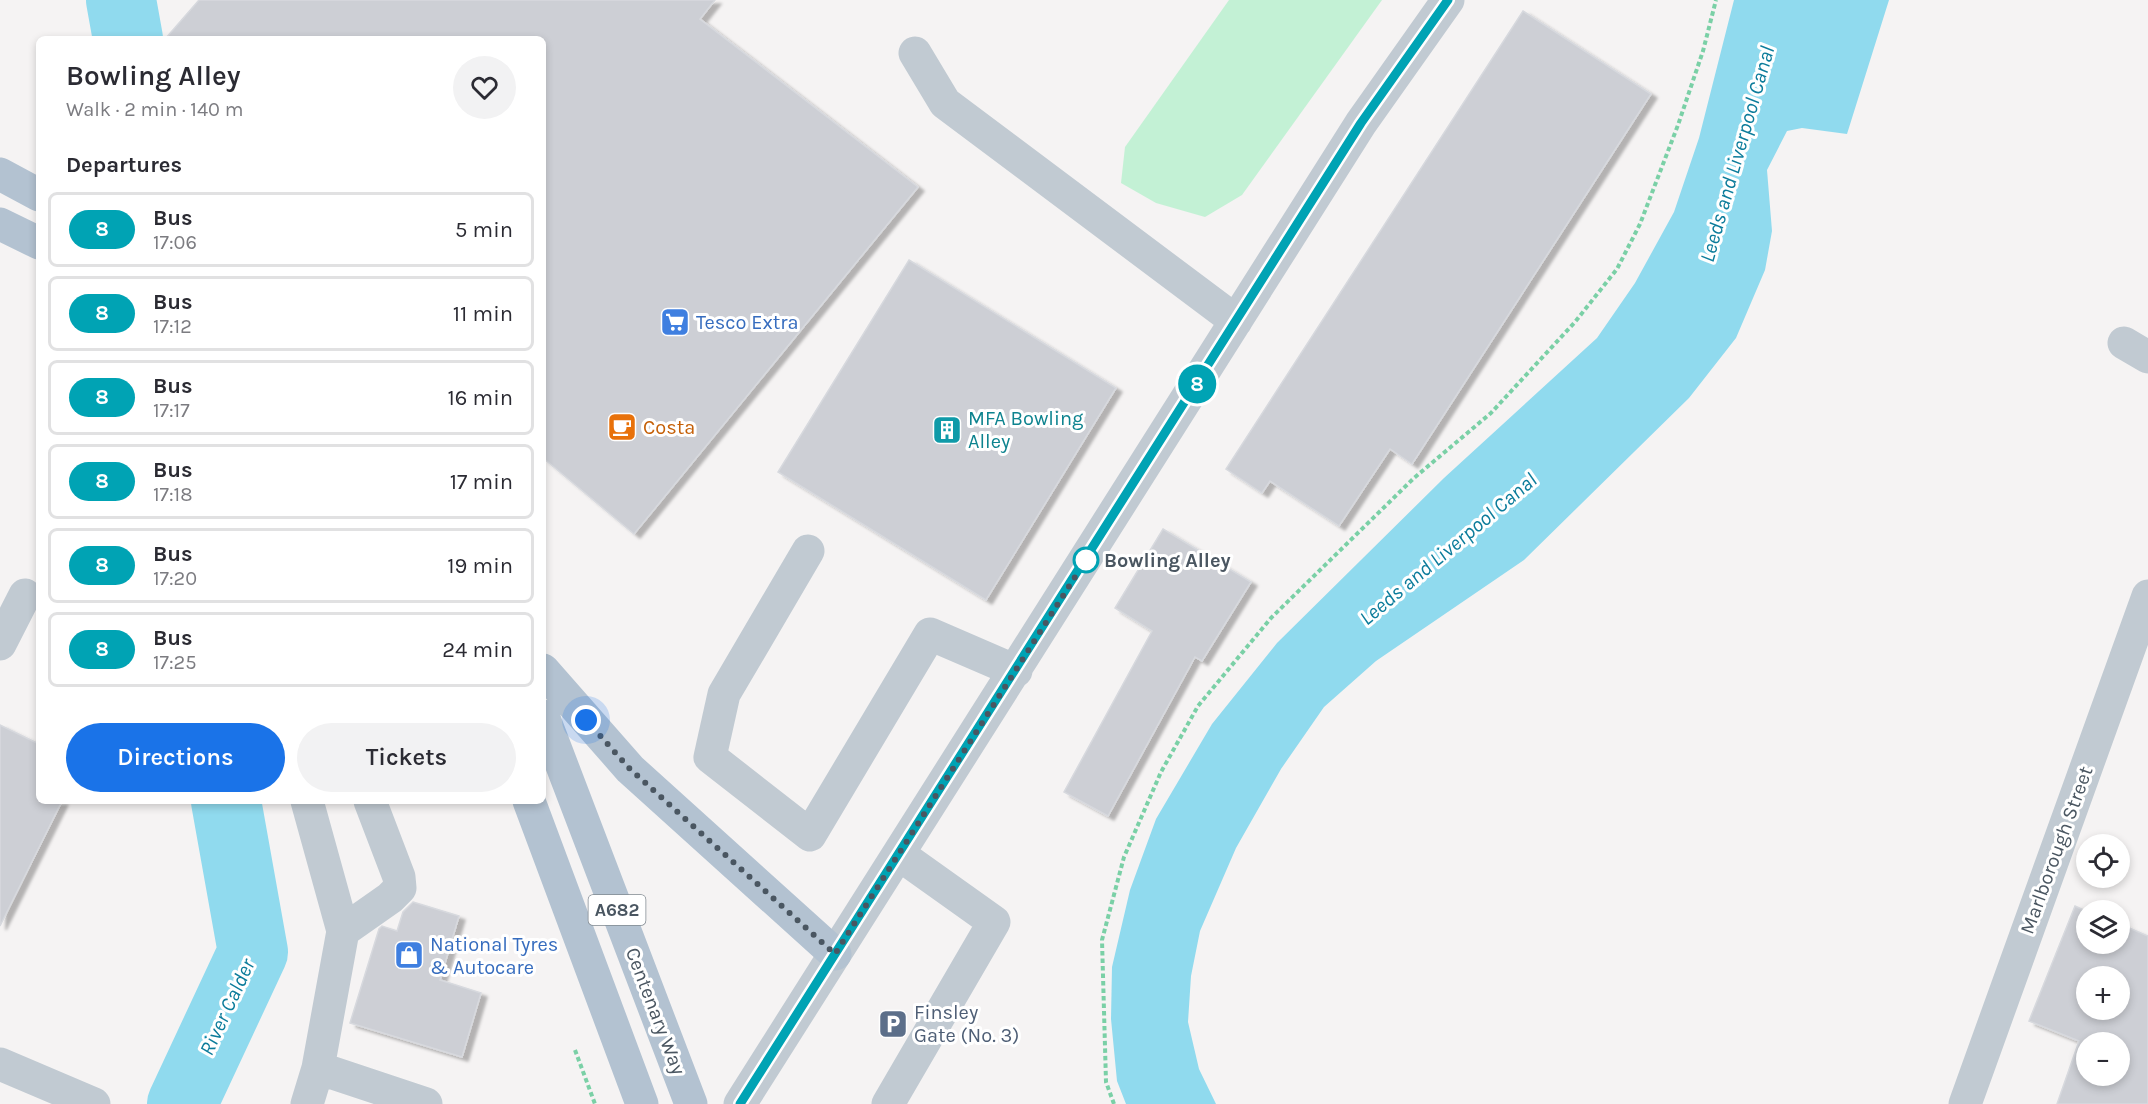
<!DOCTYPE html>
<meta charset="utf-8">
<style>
:root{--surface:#fff;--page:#f2f2f3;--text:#2b2b33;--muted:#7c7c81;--line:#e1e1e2;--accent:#1a73e8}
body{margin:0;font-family:Karla,sans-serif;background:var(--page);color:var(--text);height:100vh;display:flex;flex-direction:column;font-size:22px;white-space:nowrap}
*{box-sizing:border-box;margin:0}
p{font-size:20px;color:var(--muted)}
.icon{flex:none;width:33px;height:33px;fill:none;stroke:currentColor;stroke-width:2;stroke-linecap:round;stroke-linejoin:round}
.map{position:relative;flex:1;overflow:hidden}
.side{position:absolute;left:36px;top:36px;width:510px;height:768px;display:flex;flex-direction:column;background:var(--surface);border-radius:9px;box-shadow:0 3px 9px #0003}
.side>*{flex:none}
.badge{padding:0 12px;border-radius:20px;font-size:21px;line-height:39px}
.controls{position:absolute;left:2076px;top:834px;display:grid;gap:12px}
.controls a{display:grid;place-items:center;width:54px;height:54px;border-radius:50%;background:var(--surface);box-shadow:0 3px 9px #0003;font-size:30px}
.you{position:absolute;width:30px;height:30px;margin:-15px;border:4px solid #fff;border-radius:50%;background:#1a73e8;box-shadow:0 0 0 9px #1a73e833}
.map>.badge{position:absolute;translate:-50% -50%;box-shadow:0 0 0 3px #fff}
h2{padding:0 30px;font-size:22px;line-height:54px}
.round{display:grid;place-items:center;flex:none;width:63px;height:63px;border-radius:32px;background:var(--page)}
.head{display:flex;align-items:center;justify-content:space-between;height:102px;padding:0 30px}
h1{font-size:28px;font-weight:600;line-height:45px}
.action{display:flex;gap:12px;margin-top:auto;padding:12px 30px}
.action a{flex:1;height:69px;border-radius:36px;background:var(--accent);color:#fff;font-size:24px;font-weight:600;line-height:69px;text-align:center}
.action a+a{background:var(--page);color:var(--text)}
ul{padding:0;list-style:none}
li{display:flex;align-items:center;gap:18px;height:75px;margin:0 12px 9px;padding:0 18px;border:3px solid var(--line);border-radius:9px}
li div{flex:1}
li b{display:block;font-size:22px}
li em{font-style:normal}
li .badge{min-width:66px;font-weight:700;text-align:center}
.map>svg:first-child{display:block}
.green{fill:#c3f1d5}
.water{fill:#90daee}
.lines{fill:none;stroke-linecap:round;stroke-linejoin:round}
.river{stroke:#90daee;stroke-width:70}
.building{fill:#cdcfd5;stroke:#d7d9de;stroke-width:1.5;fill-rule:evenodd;filter:url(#shadow)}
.path{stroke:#7ad0a6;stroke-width:4;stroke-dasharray:4.5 3;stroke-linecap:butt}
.minor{stroke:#c1cad2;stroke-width:33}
.major{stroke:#b3c2d1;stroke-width:33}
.line-casing{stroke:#fff;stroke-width:14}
.line{stroke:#00a3b4;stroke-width:9}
.walk{stroke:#4a5661;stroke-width:6;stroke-dasharray:0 10.8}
.stop-dot{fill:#fff;stroke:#00a3b4;stroke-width:3}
.labels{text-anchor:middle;stroke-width:6;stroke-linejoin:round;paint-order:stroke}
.shield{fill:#fff;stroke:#808990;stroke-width:1.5}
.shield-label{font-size:18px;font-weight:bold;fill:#4a5661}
.shop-label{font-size:20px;fill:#366cbe;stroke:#fff;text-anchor:start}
.culture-label{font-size:20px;fill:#0d838f;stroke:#fff;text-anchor:start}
.food-label{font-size:20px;fill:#c56008;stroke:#fff;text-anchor:start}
.stop-label{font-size:20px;font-weight:bold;fill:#4a5661;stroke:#fff;text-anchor:start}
.street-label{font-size:20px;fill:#4a5661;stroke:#fff}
.service-label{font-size:20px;fill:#4e5e75;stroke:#fff;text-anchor:start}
.water-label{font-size:21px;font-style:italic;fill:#0c7c9b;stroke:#fff}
</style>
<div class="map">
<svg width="2148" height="1104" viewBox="0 0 2148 1104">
<defs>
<filter id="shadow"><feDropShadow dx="6" dy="4" stdDeviation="1.5" flood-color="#0004"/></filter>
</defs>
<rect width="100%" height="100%" fill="#f5f3f3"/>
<path class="green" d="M 1229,0 L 1382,0 L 1242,195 L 1205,217 L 1156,203 L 1121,183 L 1125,147 Z"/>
<path class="water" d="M 1734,0 L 1889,0 L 1847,134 L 1802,128 L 1787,131 L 1767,170 L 1772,231 L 1765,270 L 1736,338 L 1689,398 L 1524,560 L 1376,661 L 1324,707 L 1281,769 L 1236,848 L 1200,931 L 1191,976 L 1188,1022 L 1199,1069 L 1216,1104 L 1126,1104 L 1117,1081 L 1111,1019 L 1112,967 L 1130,890 L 1156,819 L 1212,724 L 1277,643 L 1444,478 L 1597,338 L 1635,283 L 1674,212 L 1699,138 Z"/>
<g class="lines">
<path class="river" d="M 121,0 L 128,39
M 182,1104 L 253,952 L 226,801"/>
</g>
<path class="building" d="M 199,0 L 715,0 L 700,19 L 918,187 L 634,534 L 543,458 L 543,39 L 165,39 Z
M 1523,11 L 1651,94 L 1412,464 L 1390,449 L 1339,526 L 1270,481 L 1262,493 L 1226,469 Z
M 909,260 L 1116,388 L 986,600 L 778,472 Z
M 1163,529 L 1251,582 L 1202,661 L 1195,657 L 1108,816 L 1064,792 L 1152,631 L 1115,608 Z
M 0,725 L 39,744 L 39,801 L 62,801 L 0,926 Z
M 413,902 L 459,916 L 440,980 L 481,993 L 462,1057 L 350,1023 L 379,929 L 382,926 L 397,931 L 403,912 Z
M 2075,906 L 2086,911 L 2086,944 L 2120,944 L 2120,924 L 2148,936 L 2148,1104 L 2057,1104 L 2079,1041 L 2029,1021 ZM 2086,976 L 2120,976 L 2120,1010 L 2086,1010 ZM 2086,1042 L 2120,1042 L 2120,1076 L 2086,1076 Z"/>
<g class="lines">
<path class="path" d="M 575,1050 L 595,1104
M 1114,1104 L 1106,1082 L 1102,940 L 1124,857 L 1161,772 L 1198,706 L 1271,618 L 1414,478 L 1491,413 L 1575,322 L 1617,269 L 1640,224 L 1678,125 L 1703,51 L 1716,0"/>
<path class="minor" d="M 915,53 L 945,103 L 1236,321
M 2124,343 L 2148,357
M 808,551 L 724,694 L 710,757 L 810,835 L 930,634 L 1016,671
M 0,644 L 25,595
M 307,801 L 343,931
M 0,1064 L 94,1104
M 318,1068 L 426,1104
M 307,1104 L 318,1068 L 343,931 L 390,898 L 400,888 L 399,877 L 370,801
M 740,1104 L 1361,123 L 1448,0
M 888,1104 L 994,922 L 900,855
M 1965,1104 L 2148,596"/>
<path class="major" d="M 0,174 L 39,195
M 0,224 L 39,243
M 543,670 L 630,769 L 835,954
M 543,716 L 691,1104
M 529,801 L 642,1104"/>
</g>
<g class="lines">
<g class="line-casing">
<path id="line" d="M 740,1104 L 1361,123 L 1448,0"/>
</g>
<use href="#line" class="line"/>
<path class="walk" d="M 586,720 L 630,769 L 835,954 L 1089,555 L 1086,560"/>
</g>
<defs>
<g id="supermarket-square" transform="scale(1.5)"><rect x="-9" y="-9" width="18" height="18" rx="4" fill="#3f7fe0" stroke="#fff"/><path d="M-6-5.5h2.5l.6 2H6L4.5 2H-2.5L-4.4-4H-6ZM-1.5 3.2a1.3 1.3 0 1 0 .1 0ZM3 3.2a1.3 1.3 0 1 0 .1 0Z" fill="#fff"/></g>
<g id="cafe-square" transform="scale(1.5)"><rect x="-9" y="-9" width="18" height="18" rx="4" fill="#e8710a" stroke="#fff"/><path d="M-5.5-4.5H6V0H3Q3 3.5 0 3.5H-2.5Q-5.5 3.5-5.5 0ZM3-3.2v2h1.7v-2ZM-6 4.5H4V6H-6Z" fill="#fff"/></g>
<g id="building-square" transform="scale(1.5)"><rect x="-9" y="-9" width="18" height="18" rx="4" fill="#0f9aa8" stroke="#fff"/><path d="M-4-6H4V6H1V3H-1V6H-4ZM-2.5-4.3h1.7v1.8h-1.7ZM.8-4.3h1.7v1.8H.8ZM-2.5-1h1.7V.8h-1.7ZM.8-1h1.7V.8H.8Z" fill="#fff"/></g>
<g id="shop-square" transform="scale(1.5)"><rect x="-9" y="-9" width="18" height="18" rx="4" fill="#3f7fe0" stroke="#fff"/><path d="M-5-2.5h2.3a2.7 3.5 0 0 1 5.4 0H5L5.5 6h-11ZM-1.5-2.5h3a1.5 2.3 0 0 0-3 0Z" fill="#fff"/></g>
<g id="parking-square" transform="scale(1.5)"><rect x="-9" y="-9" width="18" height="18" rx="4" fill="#5c6f8a" stroke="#fff"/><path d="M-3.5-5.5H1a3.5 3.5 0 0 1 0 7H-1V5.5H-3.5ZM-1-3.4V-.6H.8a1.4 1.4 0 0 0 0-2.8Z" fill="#fff"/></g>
</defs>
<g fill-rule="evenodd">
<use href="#supermarket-square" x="675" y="322"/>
<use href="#cafe-square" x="622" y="427"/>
<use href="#building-square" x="947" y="430"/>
<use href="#shop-square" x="409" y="955"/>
<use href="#parking-square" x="893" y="1024"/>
</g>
<circle class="stop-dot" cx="1086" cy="560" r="12"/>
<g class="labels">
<rect class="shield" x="588.5" y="895" width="57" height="30" rx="4.5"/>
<g class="shield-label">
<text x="617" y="916">A682</text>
</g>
<g class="shop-label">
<text x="696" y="329">Tesco Extra</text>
<text x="430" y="951">National Tyres<tspan x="430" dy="23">&amp; Autocare</tspan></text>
</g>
<g class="culture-label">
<text x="968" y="425">MFA Bowling<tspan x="968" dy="23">Alley</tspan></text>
</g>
<g class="food-label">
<text x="643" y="434">Costa</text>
</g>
<g class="stop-label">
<text x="1104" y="567">Bowling Alley</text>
</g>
<g class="street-label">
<text transform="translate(2056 850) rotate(-70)" y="7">Marlborough Street</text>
<text transform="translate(656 1011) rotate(69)" y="7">Centenary Way</text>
</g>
<g class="service-label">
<text x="914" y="1019">Finsley<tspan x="914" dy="23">Gate (No. 3)</tspan></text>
</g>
<g class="water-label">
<text transform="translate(1737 154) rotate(-74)" y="7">Leeds and Liverpool Canal</text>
<text transform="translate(1448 549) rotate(-40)" y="7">Leeds and Liverpool Canal</text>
<text transform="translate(227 1007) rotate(-65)" y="7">River Calder</text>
</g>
</g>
</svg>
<div class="controls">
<a><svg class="icon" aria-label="locate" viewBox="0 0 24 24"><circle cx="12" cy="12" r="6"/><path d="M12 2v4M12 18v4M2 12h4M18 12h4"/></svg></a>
<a><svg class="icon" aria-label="layers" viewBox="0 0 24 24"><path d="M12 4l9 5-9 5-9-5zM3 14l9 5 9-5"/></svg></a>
<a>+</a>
<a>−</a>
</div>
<div class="you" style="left:586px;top:720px"></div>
<b class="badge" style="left:1197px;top:384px;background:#00a3b4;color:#fff">8</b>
<section class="side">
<div class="head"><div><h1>Bowling Alley</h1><p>Walk · 2 min · 140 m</p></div><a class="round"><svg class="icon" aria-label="heart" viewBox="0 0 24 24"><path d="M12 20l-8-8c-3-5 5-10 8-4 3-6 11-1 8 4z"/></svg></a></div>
<h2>Departures</h2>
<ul>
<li><span class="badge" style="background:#00a3b4;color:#fff">8</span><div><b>Bus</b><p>17:06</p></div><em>5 min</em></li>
<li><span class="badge" style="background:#00a3b4;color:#fff">8</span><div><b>Bus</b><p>17:12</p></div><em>11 min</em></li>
<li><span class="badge" style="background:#00a3b4;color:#fff">8</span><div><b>Bus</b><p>17:17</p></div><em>16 min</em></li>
<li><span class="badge" style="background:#00a3b4;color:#fff">8</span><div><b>Bus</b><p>17:18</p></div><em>17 min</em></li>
<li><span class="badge" style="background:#00a3b4;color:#fff">8</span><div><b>Bus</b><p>17:20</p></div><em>19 min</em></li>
<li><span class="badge" style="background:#00a3b4;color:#fff">8</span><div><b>Bus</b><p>17:25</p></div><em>24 min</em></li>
</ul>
<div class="action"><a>Directions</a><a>Tickets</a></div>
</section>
</div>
